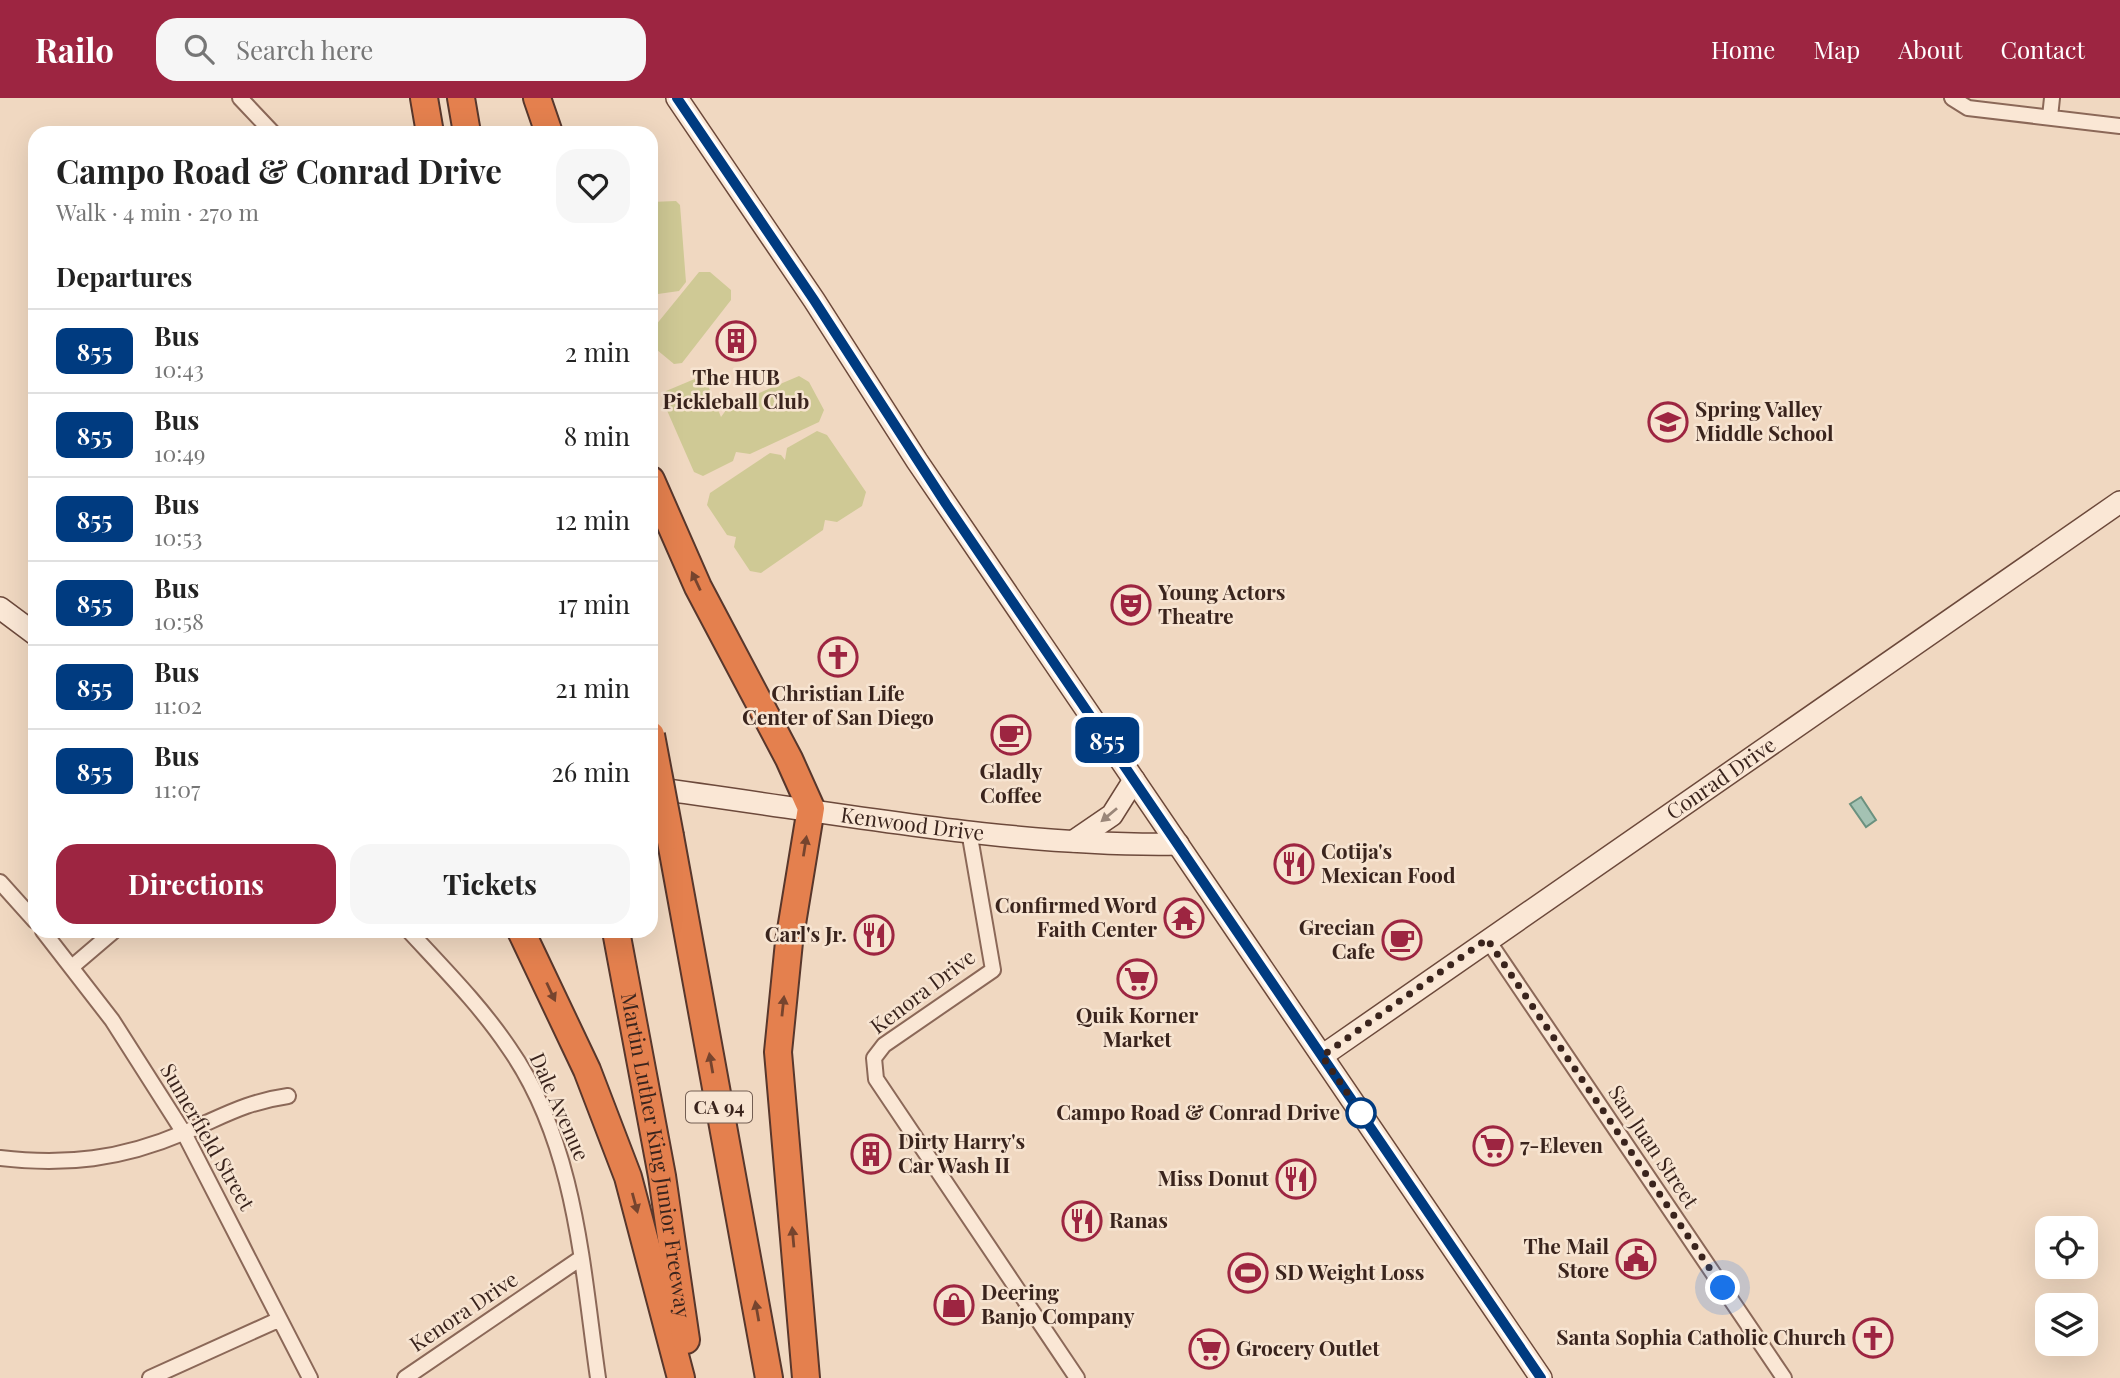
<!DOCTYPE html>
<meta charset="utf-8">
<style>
:root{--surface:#fff;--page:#f6f6f6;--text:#222;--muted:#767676;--line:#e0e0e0;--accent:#9d2541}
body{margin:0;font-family:"Playfair Display",serif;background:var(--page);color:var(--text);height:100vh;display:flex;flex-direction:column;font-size:26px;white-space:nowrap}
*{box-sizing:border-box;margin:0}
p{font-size:23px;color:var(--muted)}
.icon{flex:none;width:38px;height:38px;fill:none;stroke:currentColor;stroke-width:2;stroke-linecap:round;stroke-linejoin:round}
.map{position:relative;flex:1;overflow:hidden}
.sheet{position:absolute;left:28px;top:28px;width:630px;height:812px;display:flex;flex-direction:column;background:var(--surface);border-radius:21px;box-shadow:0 7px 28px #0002}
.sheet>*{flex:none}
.badge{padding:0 14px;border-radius:10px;font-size:24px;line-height:46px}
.buttons{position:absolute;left:2035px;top:1118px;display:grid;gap:14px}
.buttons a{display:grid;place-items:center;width:63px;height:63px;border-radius:14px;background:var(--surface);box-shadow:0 7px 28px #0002;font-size:35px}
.you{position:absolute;width:35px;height:35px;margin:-18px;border:5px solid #fff;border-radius:50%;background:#1a73e8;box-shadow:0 0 0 10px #1a73e833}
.map>.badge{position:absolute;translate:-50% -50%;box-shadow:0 0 0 4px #fff}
h2{padding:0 28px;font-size:26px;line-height:63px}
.round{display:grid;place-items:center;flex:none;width:74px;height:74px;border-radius:21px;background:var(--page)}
.headline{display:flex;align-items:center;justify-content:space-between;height:119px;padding:0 28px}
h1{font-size:33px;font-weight:700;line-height:52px}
.button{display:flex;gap:14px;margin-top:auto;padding:14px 28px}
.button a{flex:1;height:80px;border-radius:21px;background:var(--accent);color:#fff;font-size:28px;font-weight:700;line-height:80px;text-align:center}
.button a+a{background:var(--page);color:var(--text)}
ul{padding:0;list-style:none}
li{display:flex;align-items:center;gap:21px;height:84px;padding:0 28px;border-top:2px solid var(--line)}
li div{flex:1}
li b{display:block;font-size:26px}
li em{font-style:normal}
li .badge{min-width:77px;font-weight:700;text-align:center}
header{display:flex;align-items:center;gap:42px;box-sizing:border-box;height:98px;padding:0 35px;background:var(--accent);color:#fff}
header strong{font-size:33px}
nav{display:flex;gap:38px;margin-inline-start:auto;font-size:24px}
.search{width:490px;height:63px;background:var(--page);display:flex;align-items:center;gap:18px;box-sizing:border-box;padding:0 24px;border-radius:21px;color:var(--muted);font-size:26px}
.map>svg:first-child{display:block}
.green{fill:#cfc995}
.water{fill:#a4c2b3;stroke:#6b917f;stroke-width:2}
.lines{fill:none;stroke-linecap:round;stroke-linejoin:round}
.street-casing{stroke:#8b6858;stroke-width:18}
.secondary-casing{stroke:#6c493b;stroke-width:24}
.highway-casing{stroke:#58372c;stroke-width:30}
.street{stroke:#fae7d5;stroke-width:14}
.secondary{stroke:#fae7d5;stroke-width:21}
.highway{stroke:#e4804e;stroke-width:26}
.highway-bridge-casing{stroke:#58372c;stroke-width:30;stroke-linecap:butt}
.highway-bridge{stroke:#e4804e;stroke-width:26}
.oneway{fill:#76442e}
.oneway2{fill:#9a8679}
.line-casing{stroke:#fff;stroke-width:16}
.line{stroke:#003b80;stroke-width:10}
.walk{stroke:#3a241d;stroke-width:7;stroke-dasharray:0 12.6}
.stop-dot{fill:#fff;stroke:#003b80;stroke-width:3.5}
.labels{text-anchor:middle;stroke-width:5;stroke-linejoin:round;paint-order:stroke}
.shield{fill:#f7e4d1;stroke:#735e53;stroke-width:2}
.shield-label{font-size:19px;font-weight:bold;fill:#3a241d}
.poi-label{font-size:21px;font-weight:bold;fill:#3a241d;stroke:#f7e4d1;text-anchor:start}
.street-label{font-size:21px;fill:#3a241d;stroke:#f7e4d1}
.stop-label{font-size:21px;font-weight:bold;fill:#3a241d;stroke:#f7e4d1;text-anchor:end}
</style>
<header>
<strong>Railo</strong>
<div class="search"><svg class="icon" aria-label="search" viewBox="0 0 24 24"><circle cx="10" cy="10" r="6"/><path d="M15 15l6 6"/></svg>Search here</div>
<nav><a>Home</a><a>Map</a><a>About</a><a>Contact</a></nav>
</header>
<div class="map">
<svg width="2120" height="1280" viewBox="0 0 2120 1280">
<rect width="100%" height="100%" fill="#f0d8c1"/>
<path class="green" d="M 676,103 L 680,107 L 686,184 L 679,193 L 651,197 L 651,104 Z
M 699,174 L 710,174 L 731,192 L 731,202 L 682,265 L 674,266 L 651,247 L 651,233 Z
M 799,278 L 809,284 L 824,312 L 819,324 L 750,356 L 736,354 L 733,363 L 703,378 L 694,374 L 662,301 L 666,293 L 697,280 L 707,285 L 721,319 L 729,308 Z
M 817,333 L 827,337 L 866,394 L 862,408 L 837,424 L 825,422 L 823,432 L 761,475 L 750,473 L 734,449 L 736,439 L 727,437 L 707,407 L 710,395 L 770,355 L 781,357 L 785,362 L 787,350 Z"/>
<path class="water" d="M 1861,699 L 1876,722 L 1866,729 L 1850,706 Z"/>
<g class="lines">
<g class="street-casing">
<path id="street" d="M 240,0 L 273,35
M 1952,0 L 1968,10 L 2120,28
M 2050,19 L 2052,0
M 969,733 L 993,872 L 884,947 L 874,960 L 876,981 L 1077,1280
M 0,784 L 35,823
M 43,833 L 112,922 L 184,1035 L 310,1280
M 409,833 C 444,871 480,907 509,950 C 576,1046 582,1168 598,1280
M 1487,841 L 1784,1280
M 73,868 L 114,833
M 0,1060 C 65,1068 122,1061 183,1035 C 222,1019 245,1004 288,998
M 150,1280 L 278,1222
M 405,1280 L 581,1160"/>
</g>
<g class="secondary-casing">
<g id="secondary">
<path d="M 677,0 L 814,202 L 917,363 L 1541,1280"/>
<path d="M 0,510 L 35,536"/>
<path id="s1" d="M 651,690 C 823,712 1005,749 1178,746"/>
<path d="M 1074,743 L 1112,717 L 1134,682"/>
<path id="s2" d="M 1322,958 L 2120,404"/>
</g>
</g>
<g class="highway-casing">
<g id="highway">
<path d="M 424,0 L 430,35"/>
<path d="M 461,0 L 467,35"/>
<path d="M 537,0 L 549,35"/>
<path d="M 651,382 L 698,489 L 789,661 L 811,710 L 789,844 L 778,954 L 806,1280"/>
<path d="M 670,738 L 769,1280"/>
<path d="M 521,833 L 587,972 L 628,1079 L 681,1280"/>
<path id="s3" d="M 616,833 L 662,1078 L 686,1242"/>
</g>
</g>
<use href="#street" class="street"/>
<use href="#secondary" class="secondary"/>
<use href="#highway" class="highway"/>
<g class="highway-bridge-casing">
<path id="highway-bridge" d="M 651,637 L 670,738"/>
</g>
<use href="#highway-bridge" class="highway-bridge"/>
</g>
<defs><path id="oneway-solid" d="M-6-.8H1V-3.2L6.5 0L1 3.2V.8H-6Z" transform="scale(1.75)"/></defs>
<g class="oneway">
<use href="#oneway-solid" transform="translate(696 483) rotate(-115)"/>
<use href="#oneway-solid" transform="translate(805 748) rotate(-81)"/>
<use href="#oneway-solid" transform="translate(551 894) rotate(65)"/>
<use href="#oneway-solid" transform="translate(783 908) rotate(-84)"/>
<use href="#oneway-solid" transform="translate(711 965) rotate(-100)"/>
<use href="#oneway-solid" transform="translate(635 1105) rotate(75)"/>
<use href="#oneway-solid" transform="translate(793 1139) rotate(-95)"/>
<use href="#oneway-solid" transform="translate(757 1213) rotate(-100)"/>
</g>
<use class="oneway2" href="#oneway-solid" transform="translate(1109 717) rotate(140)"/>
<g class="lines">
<g class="line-casing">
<path id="line" d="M 677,0 L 814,202 L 946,406 L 1541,1280"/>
</g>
<use href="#line" class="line"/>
<path class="walk" d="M 1361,1015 L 1322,958 L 1487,841 L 1723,1190"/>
</g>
<defs>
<g id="building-ring" transform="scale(2.0125)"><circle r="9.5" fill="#f7e4d1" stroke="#9d2541" stroke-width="1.5"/><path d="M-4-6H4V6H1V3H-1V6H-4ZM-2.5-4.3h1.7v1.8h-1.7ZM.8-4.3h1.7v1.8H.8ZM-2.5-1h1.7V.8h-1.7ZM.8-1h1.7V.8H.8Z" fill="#9d2541"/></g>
<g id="school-ring" transform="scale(2.0125)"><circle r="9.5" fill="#f7e4d1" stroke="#9d2541" stroke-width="1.5"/><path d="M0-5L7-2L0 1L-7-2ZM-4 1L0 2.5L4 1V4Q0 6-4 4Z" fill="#9d2541"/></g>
<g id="theatre-ring" transform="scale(2.0125)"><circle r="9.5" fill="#f7e4d1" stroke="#9d2541" stroke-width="1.5"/><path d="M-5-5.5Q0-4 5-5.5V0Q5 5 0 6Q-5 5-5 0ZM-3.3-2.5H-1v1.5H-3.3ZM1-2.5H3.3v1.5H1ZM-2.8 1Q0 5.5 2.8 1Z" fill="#9d2541"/></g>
<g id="church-ring" transform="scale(2.0125)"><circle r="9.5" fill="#f7e4d1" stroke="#9d2541" stroke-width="1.5"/><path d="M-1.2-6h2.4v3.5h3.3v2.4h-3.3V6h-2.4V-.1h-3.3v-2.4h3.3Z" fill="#9d2541"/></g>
<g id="cafe-ring" transform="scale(2.0125)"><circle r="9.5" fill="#f7e4d1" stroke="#9d2541" stroke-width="1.5"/><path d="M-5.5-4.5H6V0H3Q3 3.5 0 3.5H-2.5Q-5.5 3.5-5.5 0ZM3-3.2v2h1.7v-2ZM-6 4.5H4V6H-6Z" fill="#9d2541"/></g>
<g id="restaurant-ring" transform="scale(2.0125)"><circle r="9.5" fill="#f7e4d1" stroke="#9d2541" stroke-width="1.5"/><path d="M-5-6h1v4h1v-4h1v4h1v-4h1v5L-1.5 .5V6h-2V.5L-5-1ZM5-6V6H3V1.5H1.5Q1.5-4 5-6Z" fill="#9d2541"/></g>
<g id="temple-ring" transform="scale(2.0125)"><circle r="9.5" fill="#f7e4d1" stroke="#9d2541" stroke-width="1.5"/><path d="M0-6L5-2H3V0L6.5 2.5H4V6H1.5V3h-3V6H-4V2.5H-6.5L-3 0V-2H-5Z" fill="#9d2541"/></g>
<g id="supermarket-ring" transform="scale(2.0125)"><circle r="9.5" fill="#f7e4d1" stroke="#9d2541" stroke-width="1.5"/><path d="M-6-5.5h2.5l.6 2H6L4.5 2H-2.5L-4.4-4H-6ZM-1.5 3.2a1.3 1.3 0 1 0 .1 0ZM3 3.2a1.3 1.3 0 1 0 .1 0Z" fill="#9d2541"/></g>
<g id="civic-ring" transform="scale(2.0125)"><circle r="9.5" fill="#f7e4d1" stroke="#9d2541" stroke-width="1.5"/><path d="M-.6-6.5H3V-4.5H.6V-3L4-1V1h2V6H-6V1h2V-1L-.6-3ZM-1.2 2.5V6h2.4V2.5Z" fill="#9d2541"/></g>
<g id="stadium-ring" transform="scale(2.0125)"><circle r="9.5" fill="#f7e4d1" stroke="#9d2541" stroke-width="1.5"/><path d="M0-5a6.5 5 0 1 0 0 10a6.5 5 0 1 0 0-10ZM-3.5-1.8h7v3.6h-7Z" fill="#9d2541"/></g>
<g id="shop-ring" transform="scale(2.0125)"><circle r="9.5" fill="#f7e4d1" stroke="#9d2541" stroke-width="1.5"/><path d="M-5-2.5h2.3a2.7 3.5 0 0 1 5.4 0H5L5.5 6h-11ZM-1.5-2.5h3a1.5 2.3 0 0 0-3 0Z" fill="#9d2541"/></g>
</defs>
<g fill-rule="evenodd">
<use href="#building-ring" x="736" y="243"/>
<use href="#school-ring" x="1668" y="324"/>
<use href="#theatre-ring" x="1131" y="507"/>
<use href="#church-ring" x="838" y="559"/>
<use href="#cafe-ring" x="1011" y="637"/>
<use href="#restaurant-ring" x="1294" y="766"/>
<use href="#temple-ring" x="1184" y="820"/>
<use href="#restaurant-ring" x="874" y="837"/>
<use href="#cafe-ring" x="1402" y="842"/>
<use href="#supermarket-ring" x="1137" y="881"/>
<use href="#supermarket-ring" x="1493" y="1048"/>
<use href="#building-ring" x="871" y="1056"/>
<use href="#restaurant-ring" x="1296" y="1081"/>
<use href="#restaurant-ring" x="1082" y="1123"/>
<use href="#civic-ring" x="1636" y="1161"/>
<use href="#stadium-ring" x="1248" y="1175"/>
<use href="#shop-ring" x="954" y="1207"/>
<use href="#church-ring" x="1873" y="1240"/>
<use href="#supermarket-ring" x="1209" y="1251"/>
</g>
<circle class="stop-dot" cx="1361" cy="1015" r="14"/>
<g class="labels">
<rect class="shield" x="686" y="993.5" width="66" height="31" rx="5"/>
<g class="shield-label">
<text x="719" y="1016">CA 94</text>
</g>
<g class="poi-label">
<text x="736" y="287" text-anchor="middle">The HUB<tspan x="736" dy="24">Pickleball Club</tspan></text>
<text x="1695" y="319">Spring Valley<tspan x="1695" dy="24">Middle School</tspan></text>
<text x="1158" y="502">Young Actors<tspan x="1158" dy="24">Theatre</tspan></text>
<text x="838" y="603" text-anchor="middle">Christian Life<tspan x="838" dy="24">Center of San Diego</tspan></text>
<text x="1011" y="681" text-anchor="middle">Gladly<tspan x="1011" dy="24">Coffee</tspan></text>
<text x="1321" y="761">Cotija's<tspan x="1321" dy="24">Mexican Food</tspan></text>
<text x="1157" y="815" text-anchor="end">Confirmed Word<tspan x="1157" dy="24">Faith Center</tspan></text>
<text x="1375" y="837" text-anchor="end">Grecian<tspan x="1375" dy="24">Cafe</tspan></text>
<text x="847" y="844" text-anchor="end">Carl's Jr.</text>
<text x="1137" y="925" text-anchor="middle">Quik Korner<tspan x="1137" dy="24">Market</tspan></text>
<text x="898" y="1051">Dirty Harry's<tspan x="898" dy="24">Car Wash II</tspan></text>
<text x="1520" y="1055">7-Eleven</text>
<text x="1269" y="1088" text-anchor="end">Miss Donut</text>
<text x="1109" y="1130">Ranas</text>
<text x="1609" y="1156" text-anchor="end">The Mail<tspan x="1609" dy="24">Store</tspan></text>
<text x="1275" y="1182">SD Weight Loss</text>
<text x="981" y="1202">Deering<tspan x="981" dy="24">Banjo Company</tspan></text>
<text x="1846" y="1247" text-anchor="end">Santa Sophia Catholic Church</text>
<text x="1236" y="1258">Grocery Outlet</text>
</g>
<g class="street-label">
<text dy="7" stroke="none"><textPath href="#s2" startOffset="486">Conrad Drive</textPath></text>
<text dy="7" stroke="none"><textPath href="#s1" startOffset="264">Kenwood Drive</textPath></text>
<text transform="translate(923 894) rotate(-37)" y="7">Kenora Drive</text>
<text transform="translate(559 1009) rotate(66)" y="7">Dale Avenue</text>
<text transform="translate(207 1039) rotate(60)" y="7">Sumerfield Street</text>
<text transform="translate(1653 1049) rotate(56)" y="7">San Juan Street</text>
<text dy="7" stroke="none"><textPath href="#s3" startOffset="228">Martin Luther King Junior Freeway</textPath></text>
<text transform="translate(464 1214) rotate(-34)" y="7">Kenora Drive</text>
</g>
<g class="stop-label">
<text x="1340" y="1022">Campo Road &amp; Conrad Drive</text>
</g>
</g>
</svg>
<div class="buttons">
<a><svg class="icon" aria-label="locate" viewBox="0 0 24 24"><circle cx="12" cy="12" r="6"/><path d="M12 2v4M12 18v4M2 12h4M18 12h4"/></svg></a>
<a><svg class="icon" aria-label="layers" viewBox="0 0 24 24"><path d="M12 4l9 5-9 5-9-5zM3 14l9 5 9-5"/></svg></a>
</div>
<div class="you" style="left:1723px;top:1190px"></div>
<b class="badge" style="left:1107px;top:642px;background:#003b80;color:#fff">855</b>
<section class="sheet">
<div class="headline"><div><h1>Campo Road &amp; Conrad Drive</h1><p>Walk · 4 min · 270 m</p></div><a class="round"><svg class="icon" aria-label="heart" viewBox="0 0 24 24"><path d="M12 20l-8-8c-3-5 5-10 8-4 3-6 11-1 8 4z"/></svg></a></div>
<h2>Departures</h2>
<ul>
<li><span class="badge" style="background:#003b80;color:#fff">855</span><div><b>Bus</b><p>10:43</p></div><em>2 min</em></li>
<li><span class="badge" style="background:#003b80;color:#fff">855</span><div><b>Bus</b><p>10:49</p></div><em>8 min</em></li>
<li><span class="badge" style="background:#003b80;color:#fff">855</span><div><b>Bus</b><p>10:53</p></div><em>12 min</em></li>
<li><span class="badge" style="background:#003b80;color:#fff">855</span><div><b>Bus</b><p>10:58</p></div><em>17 min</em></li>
<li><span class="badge" style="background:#003b80;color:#fff">855</span><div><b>Bus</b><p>11:02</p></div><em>21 min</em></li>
<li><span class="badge" style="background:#003b80;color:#fff">855</span><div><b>Bus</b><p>11:07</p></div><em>26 min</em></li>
</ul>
<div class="button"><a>Directions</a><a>Tickets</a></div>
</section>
</div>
